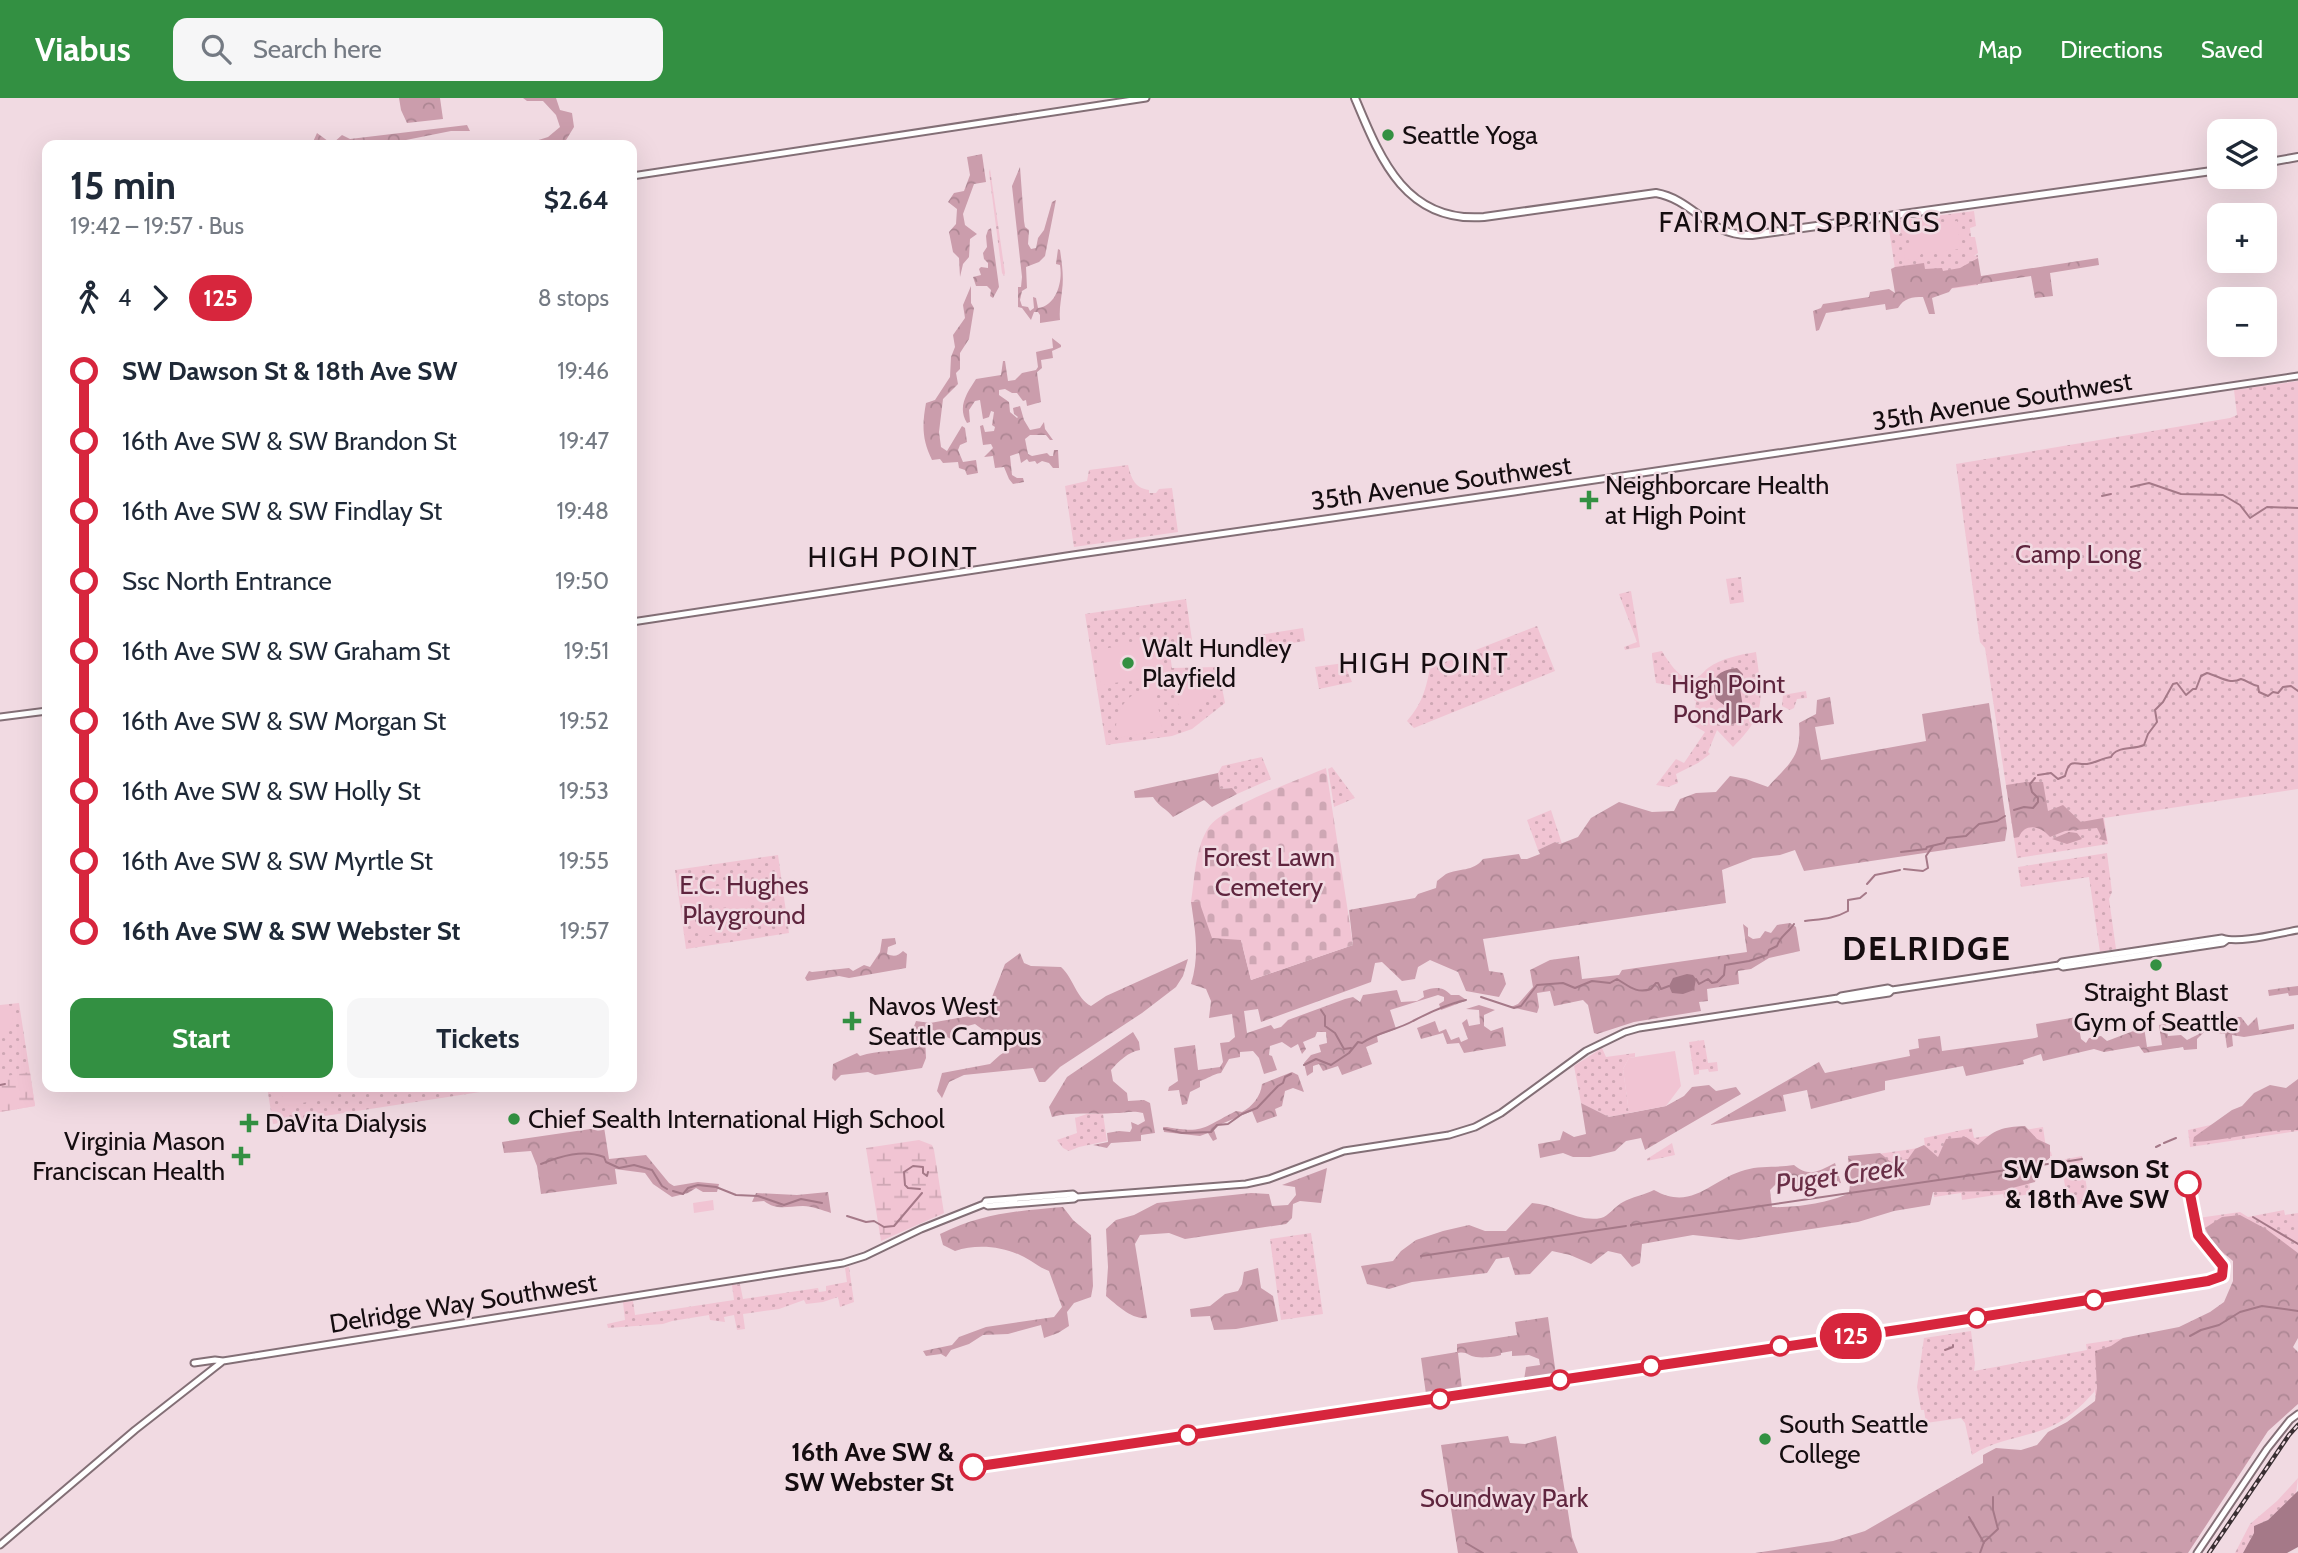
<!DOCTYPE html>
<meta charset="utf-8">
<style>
:root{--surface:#fff;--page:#f6f6f7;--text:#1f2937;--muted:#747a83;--accent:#339042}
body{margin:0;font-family:Cabin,sans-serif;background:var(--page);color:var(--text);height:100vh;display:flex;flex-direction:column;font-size:26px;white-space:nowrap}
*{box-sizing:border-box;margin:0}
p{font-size:23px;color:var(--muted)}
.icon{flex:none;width:38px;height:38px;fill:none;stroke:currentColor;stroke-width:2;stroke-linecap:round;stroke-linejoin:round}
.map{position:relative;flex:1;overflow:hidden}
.panel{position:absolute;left:42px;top:42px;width:595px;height:952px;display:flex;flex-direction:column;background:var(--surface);border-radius:14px;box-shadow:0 7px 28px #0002}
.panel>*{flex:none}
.badge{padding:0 14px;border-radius:23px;font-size:24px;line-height:46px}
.fabs{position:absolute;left:2207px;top:21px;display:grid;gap:14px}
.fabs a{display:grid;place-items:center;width:70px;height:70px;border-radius:14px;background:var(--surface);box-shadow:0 7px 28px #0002;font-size:35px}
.map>.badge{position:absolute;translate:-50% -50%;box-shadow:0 0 0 4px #fff}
.legs{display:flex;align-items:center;gap:10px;height:77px;padding:0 28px;font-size:23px}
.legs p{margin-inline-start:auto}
.summary{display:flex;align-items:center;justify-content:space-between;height:119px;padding:0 28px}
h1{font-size:38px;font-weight:800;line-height:52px}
.action{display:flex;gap:14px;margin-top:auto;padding:14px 28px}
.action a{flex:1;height:80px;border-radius:14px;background:var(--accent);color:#fff;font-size:28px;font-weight:800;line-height:80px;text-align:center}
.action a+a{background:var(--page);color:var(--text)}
ul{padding:0 28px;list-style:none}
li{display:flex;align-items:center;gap:24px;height:70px;font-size:26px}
li i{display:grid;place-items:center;width:10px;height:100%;margin:0 9px;background:currentColor}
li i::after{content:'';width:18px;height:18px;margin:-9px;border:5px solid;border-radius:50%;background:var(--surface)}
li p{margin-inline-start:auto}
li:first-child i{background:linear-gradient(#0000 50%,currentColor 0)}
li:last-child i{background:linear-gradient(currentColor 50%,#0000 0)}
header{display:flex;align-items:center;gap:42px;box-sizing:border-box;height:98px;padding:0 35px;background:var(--accent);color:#fff}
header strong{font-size:33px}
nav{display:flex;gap:38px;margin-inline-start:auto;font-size:24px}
.search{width:490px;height:63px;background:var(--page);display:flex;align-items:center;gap:18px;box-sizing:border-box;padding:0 24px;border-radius:14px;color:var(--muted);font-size:26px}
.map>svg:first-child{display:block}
.green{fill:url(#green-dots)}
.forest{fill:url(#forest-crowns)}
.wetland{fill:url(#wetland-marsh)}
.cemetery{fill:url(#cemetery-stones)}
.pitch{fill:#f1c4d3}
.water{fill:#a57988}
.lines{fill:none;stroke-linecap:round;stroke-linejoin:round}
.stream{stroke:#a57988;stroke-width:2}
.secondary-casing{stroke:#836f76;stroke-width:9}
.primary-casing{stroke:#836f76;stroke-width:10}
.secondary{stroke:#fff;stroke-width:5}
.primary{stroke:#fff;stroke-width:6}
.rail-casing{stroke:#392f32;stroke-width:4.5}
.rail{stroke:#f1dae2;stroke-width:2;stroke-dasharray:5;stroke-linecap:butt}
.line-1-casing{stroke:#fff;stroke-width:16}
.line-1{stroke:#d7263d;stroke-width:10}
.poi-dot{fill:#339042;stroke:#f1dae2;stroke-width:2.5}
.stop-1-dot{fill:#fff;stroke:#d7263d;stroke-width:3.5}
.labels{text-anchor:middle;stroke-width:5;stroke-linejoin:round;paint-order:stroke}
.poi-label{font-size:26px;fill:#150d10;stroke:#f1dae2;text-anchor:start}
.street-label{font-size:26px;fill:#150d10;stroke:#f1dae2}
.park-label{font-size:26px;fill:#5f253e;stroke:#f1dae2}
.stop-label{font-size:26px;font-weight:bold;fill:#150d10;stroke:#f1dae2;text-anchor:end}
.neighbourhood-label{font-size:28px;letter-spacing:2px;fill:#150d10;stroke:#f1dae2}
.water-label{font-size:28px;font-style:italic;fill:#692e46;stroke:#f1dae2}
.district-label{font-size:33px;font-weight:bold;letter-spacing:2px;fill:#150d10;stroke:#f1dae2}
</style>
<header>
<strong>Viabus</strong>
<div class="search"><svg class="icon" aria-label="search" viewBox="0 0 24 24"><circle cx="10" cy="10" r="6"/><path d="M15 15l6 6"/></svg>Search here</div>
<nav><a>Map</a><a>Directions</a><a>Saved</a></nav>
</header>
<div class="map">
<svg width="2298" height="1455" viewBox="0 0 2298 1455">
<defs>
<pattern id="green-dots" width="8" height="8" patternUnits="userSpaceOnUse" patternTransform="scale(1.75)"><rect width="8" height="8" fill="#f1c4d3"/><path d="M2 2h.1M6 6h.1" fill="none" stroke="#cea7b4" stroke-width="1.8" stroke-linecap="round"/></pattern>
<pattern id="forest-crowns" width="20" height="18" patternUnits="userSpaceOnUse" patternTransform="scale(1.75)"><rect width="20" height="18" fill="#cb9dac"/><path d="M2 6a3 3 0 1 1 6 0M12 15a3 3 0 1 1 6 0" fill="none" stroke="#ad8693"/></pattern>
<pattern id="wetland-marsh" width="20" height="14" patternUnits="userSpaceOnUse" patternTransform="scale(1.75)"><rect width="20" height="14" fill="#f1c4d3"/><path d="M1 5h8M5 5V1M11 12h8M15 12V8" fill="none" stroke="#cea7b4"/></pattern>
<pattern id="cemetery-stones" width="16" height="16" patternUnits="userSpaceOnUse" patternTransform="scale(1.75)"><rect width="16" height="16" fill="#f1c4d3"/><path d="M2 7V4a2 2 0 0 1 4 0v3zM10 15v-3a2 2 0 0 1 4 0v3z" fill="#cea7b4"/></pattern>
</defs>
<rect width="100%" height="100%" fill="#f1dae2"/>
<path class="green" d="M 990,71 L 1005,175 L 1004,178 L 1002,175 L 989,74 Z
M 1974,113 L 1976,128 L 1970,130 L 1971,139 L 1975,139 L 1978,155 L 1974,158 L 1978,157 L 1978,160 L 1974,162 L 1978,187 L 1899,198 L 1888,124 Z
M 2298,283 L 2298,691 L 2104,720 L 2108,746 L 2017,760 L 1985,550 L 1980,544 L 1956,366 L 2230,320 L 2237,317 L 2234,292 Z
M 1128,367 C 1131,379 1134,390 1149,392 L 1149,395 L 1156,395 L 1159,391 L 1172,390 L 1178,434 L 1074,449 L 1065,388 L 1087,383 L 1089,372 Z
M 1741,479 L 1744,504 L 1730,506 L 1726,481 Z
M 1631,493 L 1640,549 L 1625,552 L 1624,549 L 1637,544 L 1619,496 Z
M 1186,501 L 1192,542 L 1169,549 L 1172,570 L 1218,569 L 1225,605 L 1192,631 L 1172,638 L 1106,647 L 1085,516 Z
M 1537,528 L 1555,573 L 1414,630 L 1407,623 C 1422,606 1426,591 1430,570 Z
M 1303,530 L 1305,543 L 1262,550 L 1260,537 Z
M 1662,553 C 1667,562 1678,578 1689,582 C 1696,584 1703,574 1708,570 C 1722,560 1739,557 1756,554 C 1762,599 1768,615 1733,649 L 1717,632 L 1708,654 L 1710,656 L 1698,665 L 1676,676 L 1678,685 L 1668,689 L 1656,687 L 1676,661 L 1684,665 L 1705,634 L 1693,627 L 1696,603 L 1694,602 L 1695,591 L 1656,585 L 1652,558 L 1652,555 Z
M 1344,565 L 1352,584 L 1319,591 L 1315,569 Z
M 1806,593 L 1807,600 L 1797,601 L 1794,610 L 1790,612 L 1782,608 L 1783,597 Z
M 1262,659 L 1271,681 L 1237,696 L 1232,690 L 1220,691 L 1218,675 L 1222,668 Z
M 1332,669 L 1355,700 L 1334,709 L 1328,671 Z
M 1551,712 L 1562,746 L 1555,744 L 1538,752 L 1527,722 Z
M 2107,755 L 2112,794 L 2109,801 L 2116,851 L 2100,854 L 2089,779 L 2021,789 L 2018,769 Z
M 778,757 L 789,835 L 686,851 L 675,772 Z
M 19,905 L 35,1008 L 0,1014 L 0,907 Z
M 1704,942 L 1708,965 L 1717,964 L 1718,973 L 1709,974 L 1708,971 L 1699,972 L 1699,976 L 1694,977 L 1689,944 Z
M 1602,950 L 1606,959 L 1635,955 L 1635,959 L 1629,960 L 1623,971 L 1629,1015 L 1609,1019 L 1581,1005 L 1574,968 Z
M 267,989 L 479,989 L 480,994 L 273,1026 Z
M 2298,990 L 2298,1033 L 2190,1049 L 2188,1032 L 2224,1024 Z
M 1087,1016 L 1103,1016 L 1107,1043 L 1079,1049 L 1069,1053 L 1063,1050 L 1057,1042 L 1077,1035 L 1075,1020 Z
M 2043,1029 L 2046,1050 L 2051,1054 L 2052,1058 L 1869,1086 L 1865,1058 L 1925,1049 L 1924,1040 L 1972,1030 L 1974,1040 Z
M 1672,1045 L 1675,1057 L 1647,1063 L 1647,1061 Z
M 2082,1058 L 2089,1105 L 2068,1108 L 2061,1062 Z
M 2027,1070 L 2031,1096 L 2004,1100 L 2003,1096 L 1962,1102 L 1961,1095 L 1934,1099 L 1932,1085 Z
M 2284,1112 L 2285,1117 L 2298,1115 L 2298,1213 L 2256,1153 L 2220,1158 L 2201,1137 L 2198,1120 L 2240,1114 L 2248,1119 Z
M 1311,1135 L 1323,1216 L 1281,1222 L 1270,1141 Z
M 849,1169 L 854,1204 L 840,1209 L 838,1199 L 823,1204 L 806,1206 L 804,1202 L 779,1211 L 743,1216 L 745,1231 L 737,1232 L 734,1217 L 724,1219 L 725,1224 L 710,1222 L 709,1217 L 672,1223 L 663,1226 L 608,1230 L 607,1226 L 625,1222 L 623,1204 L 633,1203 L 635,1217 L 734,1202 L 732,1187 L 740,1186 L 743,1201 L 818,1190 L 819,1194 L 826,1193 L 826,1188 L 847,1184 L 845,1170 Z
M 2180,1232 L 2098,1312 L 2094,1290 L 2094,1294 C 2081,1309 2064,1324 2045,1331 C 2019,1341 1995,1342 1972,1357 L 1965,1325 L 1961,1320 L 1926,1325 L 1924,1312 L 1921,1312 L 1917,1289 L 1924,1240 L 1971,1233 L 1975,1265 L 1974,1273 L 2087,1252 L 2086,1246 Z
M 2298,1380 L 2296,1396 L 2268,1422 L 2254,1428 L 2254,1435 L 2243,1455 L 2235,1455 L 2250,1426 L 2277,1403 Z"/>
<path class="forest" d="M 399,0 L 440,0 L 443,21 L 407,25 L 401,12 Z
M 523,0 L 556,0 L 560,12 L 572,15 L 574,29 L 563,47 L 523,47 L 548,39 L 560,29 L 556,17 L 543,3 L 527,3 Z
M 467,27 L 470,33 L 451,33 L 381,47 L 312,46 L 317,35 L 332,46 L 342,37 L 350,41 Z
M 982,56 L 986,84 L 974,86 L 963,116 L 965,127 L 977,136 L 970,141 L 969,159 L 963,166 L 960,179 L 959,160 L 953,154 L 949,134 L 956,126 L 957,111 L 948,104 L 954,95 L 964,93 L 970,77 L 967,59 Z
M 1020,69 L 1024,123 L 1025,129 L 1029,132 L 1028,146 L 1031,151 L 1036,150 L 1038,140 L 1044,132 L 1052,104 L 1056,102 L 1045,158 L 1039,164 L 1026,169 L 1027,190 L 1022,193 L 1020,202 L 1022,208 L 1028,209 L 1030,213 L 1034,210 L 1033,199 L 1036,200 L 1038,210 C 1056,208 1063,184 1060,167 L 1056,166 L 1058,151 L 1060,152 C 1062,166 1064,179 1062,193 C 1061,203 1059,211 1060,222 L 1040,225 L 1040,217 L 1038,214 L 1034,214 L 1031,222 L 1022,210 L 1018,209 L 1018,189 L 1021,189 L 1022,179 L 1012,88 Z
M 991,130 L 999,189 L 993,200 L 990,198 L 991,192 L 987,188 L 976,188 L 973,179 L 981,177 L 979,171 L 981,169 L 988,170 L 988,165 L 984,161 L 983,155 L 987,149 L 986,138 L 988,132 Z
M 1978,160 L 1981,178 L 2098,160 L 2099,167 L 2050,175 L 2053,198 L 2035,200 L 2031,178 L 1952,190 L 1949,194 L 1932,200 L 1935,216 L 1929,216 L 1923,199 C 1912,199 1904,200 1898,210 L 1886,212 L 1885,206 L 1826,215 L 1819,232 L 1816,233 L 1813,213 L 1821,210 L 1823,206 L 1869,199 L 1870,194 L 1889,191 L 1895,195 L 1891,171 L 1895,169 L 1924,165 L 1925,171 L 1942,170 L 1943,173 L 1960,170 Z
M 971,188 L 971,205 L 974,210 L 969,241 L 960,255 L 960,271 L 956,275 L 958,286 L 943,301 L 939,334 L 941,349 L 947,353 L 962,328 L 965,330 L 967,344 L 960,347 L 958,352 L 963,364 L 976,362 L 978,375 L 967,377 L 965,372 L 959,370 L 958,364 L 943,365 L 940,361 L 932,362 C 922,342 922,327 926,305 L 935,302 L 950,279 L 951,259 L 955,249 L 953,237 L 965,220 L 963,207 Z
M 1052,240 L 1061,247 L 1061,249 L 1052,253 L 1053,260 L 1041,262 L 1042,270 L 1037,274 L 1041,304 L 1027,308 L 1026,302 L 1023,303 L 1017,295 L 1012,295 L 1005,291 L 999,292 L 999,297 L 1009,304 L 1010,314 L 1017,320 L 1018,319 L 1014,316 L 1013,310 L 1020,308 L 1024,322 L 1030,332 L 1040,330 L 1044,324 L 1045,331 L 1053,342 L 1050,342 L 1046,337 L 1030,337 L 1025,341 L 1028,356 L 1032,358 L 1047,355 L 1050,358 L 1053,358 L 1054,352 L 1058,352 L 1059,370 L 1053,370 L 1049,365 L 1042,363 L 1037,366 L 1035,363 L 1029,364 L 1027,361 L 1021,365 L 1019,355 L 1010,358 L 1012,377 L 1017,380 L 1023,380 L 1024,384 L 1013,386 L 1009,381 L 1004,369 L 995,370 L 993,358 L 984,359 L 993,350 L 991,346 L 983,347 L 980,328 L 983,327 L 985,334 L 994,333 L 995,329 L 992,327 L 994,314 L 991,313 L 989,319 L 983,321 L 980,302 L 975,303 L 969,312 L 970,324 L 967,325 C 957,309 967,295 976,281 L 1001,277 L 1003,263 L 1005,263 L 1008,283 L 1015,282 L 1022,275 L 1036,272 L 1038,269 L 1036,254 L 1053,250 Z
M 1830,599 L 1834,626 L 1815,629 L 1821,662 L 1926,643 L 1922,616 L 1989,605 L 2007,730 L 2005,743 L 1804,773 L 1795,752 L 1780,757 L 1753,760 L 1722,772 L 1726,805 L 1483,841 L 1489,873 L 1503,875 L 1506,886 L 1499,899 L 1466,893 L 1458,874 L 1430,862 L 1418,869 L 1415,881 L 1402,883 L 1382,864 L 1375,865 L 1371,884 L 1261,924 L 1258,911 L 1244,913 L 1247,935 L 1271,927 L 1274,931 L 1281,929 L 1288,922 L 1345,901 L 1353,899 L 1360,904 L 1363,897 L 1397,892 L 1401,904 L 1417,903 L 1424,899 L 1423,893 C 1435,889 1442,888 1451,897 L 1459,897 L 1465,901 L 1465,903 L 1441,912 L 1439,906 L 1444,903 L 1444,899 L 1438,897 L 1390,912 L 1396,931 L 1377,938 L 1378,944 L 1366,949 L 1372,966 L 1342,977 L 1338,968 L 1323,973 L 1319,966 L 1313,968 L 1313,974 L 1307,978 L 1304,965 L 1311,957 L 1321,954 L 1319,947 L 1327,945 L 1326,934 L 1317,934 L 1315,939 L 1303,944 L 1306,951 L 1302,956 L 1298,946 L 1291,950 L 1282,944 L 1270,948 L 1269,957 L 1272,958 L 1277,972 L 1264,976 L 1259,960 L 1253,953 L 1240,954 L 1240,959 L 1229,961 L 1221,975 C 1212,976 1208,981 1200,983 L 1200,989 L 1190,994 L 1187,1006 L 1182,1007 L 1179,992 L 1168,993 L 1169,989 L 1178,983 L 1174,950 L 1195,947 L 1198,972 L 1220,969 L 1223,964 L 1220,945 L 1229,944 L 1235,939 L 1232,916 L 1209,920 L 1211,903 L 1206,891 L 1191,886 C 1200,857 1195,832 1191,804 L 1199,803 L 1241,842 L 1251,882 L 1353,847 L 1349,812 L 1415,800 L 1418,796 L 1436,790 L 1437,783 C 1440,781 1443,778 1446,776 C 1459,770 1473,774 1483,761 L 1519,756 L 1521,761 L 1527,761 L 1540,756 L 1538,752 L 1555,744 L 1560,746 L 1578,739 L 1591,720 L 1619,704 L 1652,714 L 1674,713 L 1680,701 L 1696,695 L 1716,694 L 1730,678 L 1746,681 L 1768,689 C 1789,665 1802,660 1799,625 L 1816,616 L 1817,602 Z
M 1218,675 L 1220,691 L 1232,690 L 1237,696 L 1212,709 L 1204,702 L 1173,719 C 1167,711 1158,708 1153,699 L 1135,700 L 1134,693 Z
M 2026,684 L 2043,684 L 2048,713 L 2063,707 L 2081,724 L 2103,720 L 2107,743 L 2099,741 L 2101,738 L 2097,730 L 2065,733 L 2050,739 C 2041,728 2025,724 2019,739 L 2014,740 L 2006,687 Z
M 2069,734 L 2077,735 L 2082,741 L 2067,746 L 2052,741 Z
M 1790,825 L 1796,829 L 1800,853 L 1769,860 L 1751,871 L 1738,873 L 1739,886 L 1707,891 L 1708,903 L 1699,904 L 1701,913 L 1634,924 L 1597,936 L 1594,935 L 1588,907 L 1583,902 L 1554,908 L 1550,893 L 1537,895 L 1539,909 L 1537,915 L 1511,909 L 1518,906 L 1533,889 L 1530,872 L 1550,862 L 1579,858 L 1582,881 L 1619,877 L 1622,872 L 1747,854 L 1743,826 L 1748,830 L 1748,838 L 1753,841 L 1760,840 L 1765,833 L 1771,835 L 1777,827 Z
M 895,840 L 896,846 L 888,849 L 887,856 C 894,859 898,858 903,853 L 907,856 L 906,870 L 849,880 L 839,878 L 807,883 L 805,880 L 809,873 L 812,874 L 849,870 L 853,873 L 864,867 L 870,869 L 880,854 L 882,841 Z
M 1020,855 L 1024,865 L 1031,868 L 1061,869 C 1074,881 1076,900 1091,908 L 1106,898 L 1188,861 L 1183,878 L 1176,889 L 1142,915 L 1060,969 L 1045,984 L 1039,984 L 1033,970 L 964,977 L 949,984 L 942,1000 L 937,993 L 942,975 L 990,966 L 1000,957 L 1017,946 L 1012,938 L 994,940 L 975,926 L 956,931 L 953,936 L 955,943 L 933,932 L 927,933 L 925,939 L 926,960 L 922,970 L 875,977 L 868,974 L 841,977 L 835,983 L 832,980 L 833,966 L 857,955 L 860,958 C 878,952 897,954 916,949 L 913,931 L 916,923 L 930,925 L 992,914 L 992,899 L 1005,866 Z
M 2298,888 L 2298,897 L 2289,898 L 2288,895 L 2269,898 L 2268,892 Z
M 1479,907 L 1495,912 L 1484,917 L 1484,928 L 1491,933 L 1503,929 L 1506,948 L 1464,955 L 1459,945 L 1447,946 L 1443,935 L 1421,941 L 1417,930 L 1435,923 L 1439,934 L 1446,931 L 1451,942 L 1459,939 L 1461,944 L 1468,941 L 1462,925 L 1467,921 L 1469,928 L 1480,926 L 1479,912 L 1466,911 Z
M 2077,919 L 2081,941 L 2086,945 L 2089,940 L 2101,938 L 2107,943 L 2144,929 L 2147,949 L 2162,947 L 2159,927 L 2166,926 L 2168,938 L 2181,937 L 2187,942 L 2199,936 L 2198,931 L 2226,929 L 2226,919 L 2241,919 L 2248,928 L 2257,919 L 2259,932 L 2294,926 L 2294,931 L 2244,939 L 2232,937 L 2233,948 L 2227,950 L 2225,936 L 2205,933 L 2197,941 L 2197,951 L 2184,952 L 2183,949 L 2144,955 L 2139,948 L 2104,954 L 2094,951 L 2043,963 L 2041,956 L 2023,962 L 2024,966 L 1966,978 L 1963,968 L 1885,983 L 1885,992 L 1811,1011 L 1807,992 L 1783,997 L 1786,1013 L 1710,1027 L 1819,964 L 1825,975 L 1910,958 L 1909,952 L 1919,950 L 1918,941 L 1940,938 L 1942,953 L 2035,940 L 2038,939 L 2036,926 Z
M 1133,934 L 1139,944 L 1140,952 C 1128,954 1119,963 1111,972 L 1113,983 L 1127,995 L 1128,1003 L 1144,1002 L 1150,1005 L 1155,1035 L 1141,1037 L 1141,1043 L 1111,1045 L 1107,1050 L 1093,1047 L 1108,1044 L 1107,1035 L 1119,1033 L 1130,1034 L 1132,1030 L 1131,1024 L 1138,1027 L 1145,1023 L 1143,1015 C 1132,1012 1125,1015 1115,1015 C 1094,1017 1072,1013 1052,1019 L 1049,1009 L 1067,979 Z
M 1292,974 L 1298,977 L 1304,994 L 1293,990 L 1285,993 L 1282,1008 L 1275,1011 L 1277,1018 L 1257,1025 L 1252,1013 L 1219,1027 L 1214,1032 L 1217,1041 L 1213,1043 L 1208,1035 L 1200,1038 L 1164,1034 L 1163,1029 L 1167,1029 C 1204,1036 1204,1029 1236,1013 L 1242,1014 C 1252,1009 1261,998 1262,986 Z
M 2298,981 L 2298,1032 C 2263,1031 2229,1043 2193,1044 L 2194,1039 L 2232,1012 L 2242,1008 L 2254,995 L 2270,987 L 2286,990 Z
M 1709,987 L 1716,993 L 1736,989 L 1741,996 L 1645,1052 L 1641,1040 L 1626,1043 L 1615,1053 L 1590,1059 L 1573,1059 L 1563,1055 L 1540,1060 L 1538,1046 L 1560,1042 L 1563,1033 L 1574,1039 L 1586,1036 L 1581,1005 L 1609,1019 L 1666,1008 L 1684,998 L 1692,989 Z
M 2025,1028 L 2037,1041 L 2050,1047 L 2050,1060 L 2040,1067 L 2035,1084 L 2001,1093 L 1933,1094 L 1930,1107 L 1894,1113 L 1858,1124 L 1739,1142 L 1693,1137 L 1642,1146 L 1640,1165 L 1632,1169 L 1621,1156 L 1608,1153 L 1591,1166 L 1570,1157 L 1552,1153 L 1530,1176 L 1515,1177 L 1509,1159 L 1496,1161 L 1487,1175 L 1412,1184 L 1389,1191 L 1367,1186 L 1361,1168 L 1393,1163 L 1401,1153 L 1416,1142 L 1443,1133 L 1469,1127 L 1485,1133 L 1506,1133 L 1532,1105 C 1555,1106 1578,1125 1601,1120 C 1609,1118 1615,1108 1623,1104 C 1632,1099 1644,1097 1654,1092 C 1693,1114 1711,1081 1745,1072 C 1761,1067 1778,1070 1794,1067 C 1809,1080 1819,1073 1835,1065 L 1841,1085 L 1797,1092 L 1792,1087 L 1779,1083 L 1770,1092 L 1772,1109 C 1793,1110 1830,1105 1849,1095 L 1850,1086 L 1848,1058 L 1880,1055 L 1891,1064 L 1908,1061 L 1915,1051 L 1924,1047 L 1938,1059 L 1946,1041 L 1966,1039 L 1978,1047 C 1995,1031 2002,1029 2025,1028 Z
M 604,1029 L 609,1061 L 646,1057 L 669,1085 L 674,1088 L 698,1084 L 719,1086 L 717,1094 L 703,1094 L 696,1090 L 688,1095 L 672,1099 L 653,1086 L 645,1075 L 615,1071 L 617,1086 L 541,1096 L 537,1068 L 531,1053 L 504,1055 L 502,1044 Z
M 1327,1070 L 1321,1105 L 1300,1103 L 1293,1106 L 1292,1120 L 1286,1126 L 1185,1141 L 1169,1135 L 1140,1137 L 1135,1146 L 1147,1220 C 1132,1222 1117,1207 1106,1198 L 1108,1169 L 1106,1131 L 1116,1122 L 1134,1117 L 1157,1105 L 1251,1095 L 1269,1096 L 1272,1108 L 1288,1107 L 1296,1097 L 1295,1089 L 1282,1087 Z
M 828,1094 L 831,1115 C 822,1112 812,1108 803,1108 C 787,1108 777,1113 764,1103 L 752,1104 L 756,1095 L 797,1097 Z
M 1063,1109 L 1073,1122 L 1091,1137 L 1093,1188 L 1091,1199 L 1074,1205 L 1067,1214 L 1069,1228 L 1058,1235 L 1044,1240 L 1041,1227 L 1008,1236 L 983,1237 L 969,1246 L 951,1252 L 946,1259 L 941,1256 L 926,1258 L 923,1253 L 952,1247 L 959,1239 L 986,1229 L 1054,1219 L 1062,1209 L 1049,1173 C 1038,1169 1030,1161 1020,1157 C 1000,1148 976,1146 955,1153 L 943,1147 L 940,1136 C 984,1115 1016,1113 1063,1109 Z
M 2240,1117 L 2266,1131 L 2298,1155 L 2298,1240 L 2293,1249 L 2298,1254 L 2298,1306 L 2268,1333 L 2188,1455 L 1755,1455 L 1833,1443 L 1865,1433 L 1983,1365 L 1983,1357 L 1996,1350 L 2021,1352 L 2037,1347 L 2048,1334 L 2067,1324 L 2095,1303 L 2097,1290 L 2095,1253 L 2111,1248 L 2123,1240 L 2179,1229 L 2210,1214 L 2224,1204 L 2233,1183 L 2233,1163 L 2213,1146 L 2205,1130 L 2222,1119 Z
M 1258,1170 L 1261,1190 L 1273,1198 L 1278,1223 L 1236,1231 L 1214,1232 L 1210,1218 L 1191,1219 L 1190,1211 L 1210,1208 L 1225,1196 L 1238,1193 L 1242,1186 L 1244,1174 Z
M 1548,1219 L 1556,1277 L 1524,1282 L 1526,1269 L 1540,1267 L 1539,1261 L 1529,1257 L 1512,1258 L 1512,1253 L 1501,1255 L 1501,1257 C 1495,1259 1483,1260 1476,1259 C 1468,1258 1467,1253 1458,1255 L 1462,1291 L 1426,1296 L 1421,1260 L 1457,1254 L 1457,1246 L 1517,1237 L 1515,1224 Z
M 1508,1338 L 1510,1345 L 1525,1346 L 1556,1338 L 1572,1439 L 1578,1455 L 1458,1455 L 1441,1347 Z"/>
<path class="wetland" d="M 30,974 L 35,1008 L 0,1014 L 0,979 Z
M 919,1042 L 932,1047 L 934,1052 L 944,1115 L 881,1143 L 866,1050 Z"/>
<path class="cemetery" d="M 1326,670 L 1353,847 L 1251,882 L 1241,842 L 1212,840 L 1199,803 L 1191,804 C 1195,780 1195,749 1209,729 C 1222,709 1301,681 1326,670 Z"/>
<path class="pitch" d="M 1957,123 L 1960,151 L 1921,156 L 1918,161 L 1907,162 L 1905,161 L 1904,151 L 1910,146 L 1908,130 Z
M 1154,543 L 1160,578 L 1101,587 L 1095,552 Z
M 1211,574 C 1214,598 1204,613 1180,618 L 1174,580 Z
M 1155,589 L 1162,632 L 1117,640 C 1112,613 1128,592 1155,589 Z
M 745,784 L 753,829 L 700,839 L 697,817 L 732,812 L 736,808 L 714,811 L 711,794 C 707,806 700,813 688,815 L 685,789 L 710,786 L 711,789 Z
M 2,910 L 12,915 L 13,920 L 9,931 L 2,931 L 0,935 L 0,912 Z
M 1675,953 L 1681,988 L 1666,1008 L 1629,1015 L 1623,971 L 1629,960 Z
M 281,989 L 327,989 L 329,1000 L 286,1008 L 283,1006 Z
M 713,1102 L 714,1112 L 694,1115 L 693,1105 Z"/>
<path class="water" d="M 1737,570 L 1743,576 L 1740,591 L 1744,615 L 1741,623 C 1733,626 1725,630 1720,620 L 1728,610 L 1716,601 C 1711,581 1715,573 1737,570 Z
M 1687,876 L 1693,877 L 1696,881 L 1694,892 L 1683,896 L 1672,895 L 1669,888 L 1673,880 Z
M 2298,1393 L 2298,1449 L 2287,1455 L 2243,1455 L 2254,1435 L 2254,1428 L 2268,1422 Z"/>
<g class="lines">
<path class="stream" d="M 2131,389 L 2149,385 L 2181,396 L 2223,397 L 2240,407 L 2250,420 L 2267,409 L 2298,410
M 2102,398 L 2111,396
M 1703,583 L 1707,586 L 1713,586
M 2038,677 L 2051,675 L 2058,681 L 2065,678 C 2070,659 2074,667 2087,666 C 2096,665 2102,660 2111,659 C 2116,648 2133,652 2144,647 L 2148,636 L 2157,624 L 2155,612 L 2163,604 L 2173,586 L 2177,585 L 2186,597 L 2193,591 L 2196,591 L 2201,578 L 2207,575 C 2219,578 2229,587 2241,581 C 2248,583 2251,587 2258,588 L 2259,594 L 2268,598 L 2273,594 L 2278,595 L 2283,589 L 2291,588 L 2298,593
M 2014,712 L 2024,709 L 2033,710 L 2038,704 L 2038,700 L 2032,694 L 2030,686 L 2035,680
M 1901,754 L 1926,751 L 1927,749 L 1944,745 L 1947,740 L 1966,738 L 1979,726 L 1997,723 L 2005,718
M 1904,771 L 1923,773 L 1928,770 L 1926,758 L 1933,748
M 1867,786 L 1875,777 L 1900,772
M 1805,823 C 1821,821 1834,821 1848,813 L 1848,802 L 1860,800 L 1866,795
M 1696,881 L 1699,886 L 1708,881 L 1712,885 L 1717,884 L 1724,877 L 1725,867 L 1749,863 L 1767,857 L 1769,852 L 1777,848 C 1780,838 1789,834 1794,826
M 1481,899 L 1514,910 L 1521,908 L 1537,887 L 1563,885 L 1575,890 L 1592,883 L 1610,885 L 1617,881 C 1629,888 1636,896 1651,891 L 1656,885 L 1658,885 L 1661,891 L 1669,888
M 1321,912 L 1325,918 L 1325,928 L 1335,935 L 1344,951 L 1351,950
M 1304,967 L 1316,961 L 1331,967 L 1349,955 L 1358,944 L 1362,945 C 1378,934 1397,932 1413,923 C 1430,914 1447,906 1466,902
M 0,987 L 5,986
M 1164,1031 L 1182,1035 L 1211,1034 L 1217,1027 L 1228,1026 L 1242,1016 L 1257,1010 L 1278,988 L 1283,985 L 1285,979 L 1291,976
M 2164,1045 L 2176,1040
M 2156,1049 L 2160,1047
M 2063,1064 L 2082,1061
M 541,1066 C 561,1058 583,1051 604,1059 L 606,1064 L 619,1070 L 634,1067 L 652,1072 L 662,1088 L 667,1091
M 920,1091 L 908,1090 L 905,1087 L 904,1074 L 913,1068 L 923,1069 L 923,1075 L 927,1078 L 928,1074
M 673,1093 L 683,1096 L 688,1090 L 698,1087 L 716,1089 L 736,1097 L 758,1098 L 784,1107 L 801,1101 L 822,1105
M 847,1118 L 866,1124 L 874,1123 L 884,1129 L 894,1128 L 922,1095
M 2253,1119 L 2298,1146
M 1631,1127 L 2055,1065
M 1421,1158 L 1626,1128
M 2190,1238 L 2201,1232 L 2219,1227 L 2240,1214 L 2262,1208 L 2298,1213
M 1945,1252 L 1953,1249 L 1953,1247
M 1969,1419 L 1984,1445
M 1466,1445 L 1483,1455
M 1980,1455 L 1984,1444 L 1998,1431 L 1993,1412 L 1993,1399"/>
<g class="secondary-casing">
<path id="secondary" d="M 632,78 L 1146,0
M 632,524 L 1073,457 L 1514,394 L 2298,278
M 0,619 L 47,613
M 2059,867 L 2063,869 L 2223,845 L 2227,842
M 1838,900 L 1842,902 L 1889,895 L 1892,892
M 984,1106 L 988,1108 L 1074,1101 L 1077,1099 L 1246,1086 L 1269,1081 L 1344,1053 L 1449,1037 L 1475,1029 L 1501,1015 L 1586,953 L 1625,934 L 1639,930 L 1838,900 L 1841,898 L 1888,890 L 1892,892 L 2046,869 L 2059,867 L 2062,864 L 2222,840 C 2240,846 2279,835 2298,832
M 194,1265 L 215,1262 L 223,1263
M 0,1447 L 135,1332 L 223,1263 L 843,1165 L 865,1158 L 921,1131 L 984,1106 L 986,1103 L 1073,1096 L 1077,1099
M 2197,1455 L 2267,1351 L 2290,1322 L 2298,1316"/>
</g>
<g class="primary-casing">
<path id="primary" d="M 1355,0 C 1380,60 1405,125 1484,119 L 1656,95 C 1695,102 1708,139 1752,137 L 2219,72
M 2264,65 L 2298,59"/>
</g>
<use href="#secondary" class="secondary"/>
<use href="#primary" class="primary"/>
<g class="rail-casing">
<path id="rail" d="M 2209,1455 L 2289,1337 L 2298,1327"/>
</g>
<use href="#rail" class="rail"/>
</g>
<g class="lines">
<g class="line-1-casing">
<path id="line-1" d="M 973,1369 L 1911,1230 L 2208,1183 L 2222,1178 L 2223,1168 L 2198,1137 L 2188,1086"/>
</g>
<use href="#line-1" class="line-1"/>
</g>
<g class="poi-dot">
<circle cx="1388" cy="37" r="7"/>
<path d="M1585.5 391.5h7v7h7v7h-7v7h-7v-7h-7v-7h7z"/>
<circle cx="1128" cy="565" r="7"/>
<circle cx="2156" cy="867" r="7"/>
<path d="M848.5 912.5h7v7h7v7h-7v7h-7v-7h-7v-7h7z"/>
<circle cx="514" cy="1021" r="7"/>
<path d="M245.5 1014.5h7v7h7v7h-7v7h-7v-7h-7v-7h7z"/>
<path d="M237.5 1047.5h7v7h7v7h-7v7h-7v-7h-7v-7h7z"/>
<circle cx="1765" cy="1341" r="7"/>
</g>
<g class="stop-1-dot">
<circle cx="2188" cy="1086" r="12"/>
<circle cx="2094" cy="1202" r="9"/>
<circle cx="1977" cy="1220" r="9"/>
<circle cx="1780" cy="1248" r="9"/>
<circle cx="1651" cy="1268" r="9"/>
<circle cx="1560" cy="1282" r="9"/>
<circle cx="1440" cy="1301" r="9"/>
<circle cx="1188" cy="1337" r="9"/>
<circle cx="973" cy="1369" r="12"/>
</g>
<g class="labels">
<g class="poi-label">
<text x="1402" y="46">Seattle Yoga</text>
<text x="1605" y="396">Neighborcare Health<tspan x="1605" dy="30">at High Point</tspan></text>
<text x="1142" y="559">Walt Hundley<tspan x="1142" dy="30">Playfield</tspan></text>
<text x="2156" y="903" text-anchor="middle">Straight Blast<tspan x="2156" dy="30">Gym of Seattle</tspan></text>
<text x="868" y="917">Navos West<tspan x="868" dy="30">Seattle Campus</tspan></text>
<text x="528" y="1030">Chief Sealth International High School</text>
<text x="265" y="1034">DaVita Dialysis</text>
<text x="225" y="1052" text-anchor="end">Virginia Mason<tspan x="225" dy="30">Franciscan Health</tspan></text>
<text x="1779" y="1335">South Seattle<tspan x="1779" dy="30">College</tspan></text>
</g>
<g class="street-label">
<text transform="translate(2002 303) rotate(-9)" y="9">35th Avenue Southwest</text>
<text transform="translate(1441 385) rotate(-8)" y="9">35th Avenue Southwest</text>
<text transform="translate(463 1205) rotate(-9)" y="9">Delridge Way Southwest</text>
</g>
<g class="park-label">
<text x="2078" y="465">Camp Long</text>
<text x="1728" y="595">High Point<tspan x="1728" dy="30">Pond Park</tspan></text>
<text x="1269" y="768">Forest Lawn<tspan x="1269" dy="30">Cemetery</tspan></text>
<text x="744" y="796">E.C. Hughes<tspan x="744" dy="30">Playground</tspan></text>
<text x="1504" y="1409">Soundway Park</text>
</g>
<g class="stop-label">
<text x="2169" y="1080">SW Dawson St<tspan x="2169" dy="30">&amp; 18th Ave SW</tspan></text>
<text x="954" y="1363">16th Ave SW &amp;<tspan x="954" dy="30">SW Webster St</tspan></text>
</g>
<g class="neighbourhood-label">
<text x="1800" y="134">FAIRMONT SPRINGS</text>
<text x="893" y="469">HIGH POINT</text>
<text x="1424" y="575">HIGH POINT</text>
</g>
<g class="water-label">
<text transform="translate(1840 1077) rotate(-8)" y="10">Puget Creek</text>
</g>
<g class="district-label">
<text x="1927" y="862">DELRIDGE</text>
</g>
</g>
</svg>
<div class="fabs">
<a><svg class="icon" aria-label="layers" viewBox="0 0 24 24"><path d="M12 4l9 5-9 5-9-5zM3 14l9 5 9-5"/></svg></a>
<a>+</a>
<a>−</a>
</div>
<b class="badge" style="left:1851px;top:1238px;background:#d7263d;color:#fff">125</b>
<section class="panel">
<div class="summary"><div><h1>15 min</h1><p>19:42 – 19:57 · Bus</p></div><b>$2.64</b></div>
<div class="legs"><svg class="icon" aria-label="walk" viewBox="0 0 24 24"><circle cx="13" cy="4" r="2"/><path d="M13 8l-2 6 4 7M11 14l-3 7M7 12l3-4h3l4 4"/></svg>4<svg class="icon" aria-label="forward" viewBox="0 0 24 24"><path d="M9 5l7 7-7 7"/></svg><b class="badge" style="background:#d7263d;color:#fff">125</b><p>8 stops</p></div>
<ul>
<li><i style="color:#d7263d"></i><b>SW Dawson St &amp; 18th Ave SW</b><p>19:46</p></li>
<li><i style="color:#d7263d"></i><span>16th Ave SW &amp; SW Brandon St</span><p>19:47</p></li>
<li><i style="color:#d7263d"></i><span>16th Ave SW &amp; SW Findlay St</span><p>19:48</p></li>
<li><i style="color:#d7263d"></i><span>Ssc North Entrance</span><p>19:50</p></li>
<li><i style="color:#d7263d"></i><span>16th Ave SW &amp; SW Graham St</span><p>19:51</p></li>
<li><i style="color:#d7263d"></i><span>16th Ave SW &amp; SW Morgan St</span><p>19:52</p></li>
<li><i style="color:#d7263d"></i><span>16th Ave SW &amp; SW Holly St</span><p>19:53</p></li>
<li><i style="color:#d7263d"></i><span>16th Ave SW &amp; SW Myrtle St</span><p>19:55</p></li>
<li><i style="color:#d7263d"></i><b>16th Ave SW &amp; SW Webster St</b><p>19:57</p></li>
</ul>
<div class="action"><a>Start</a><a>Tickets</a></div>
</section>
</div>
